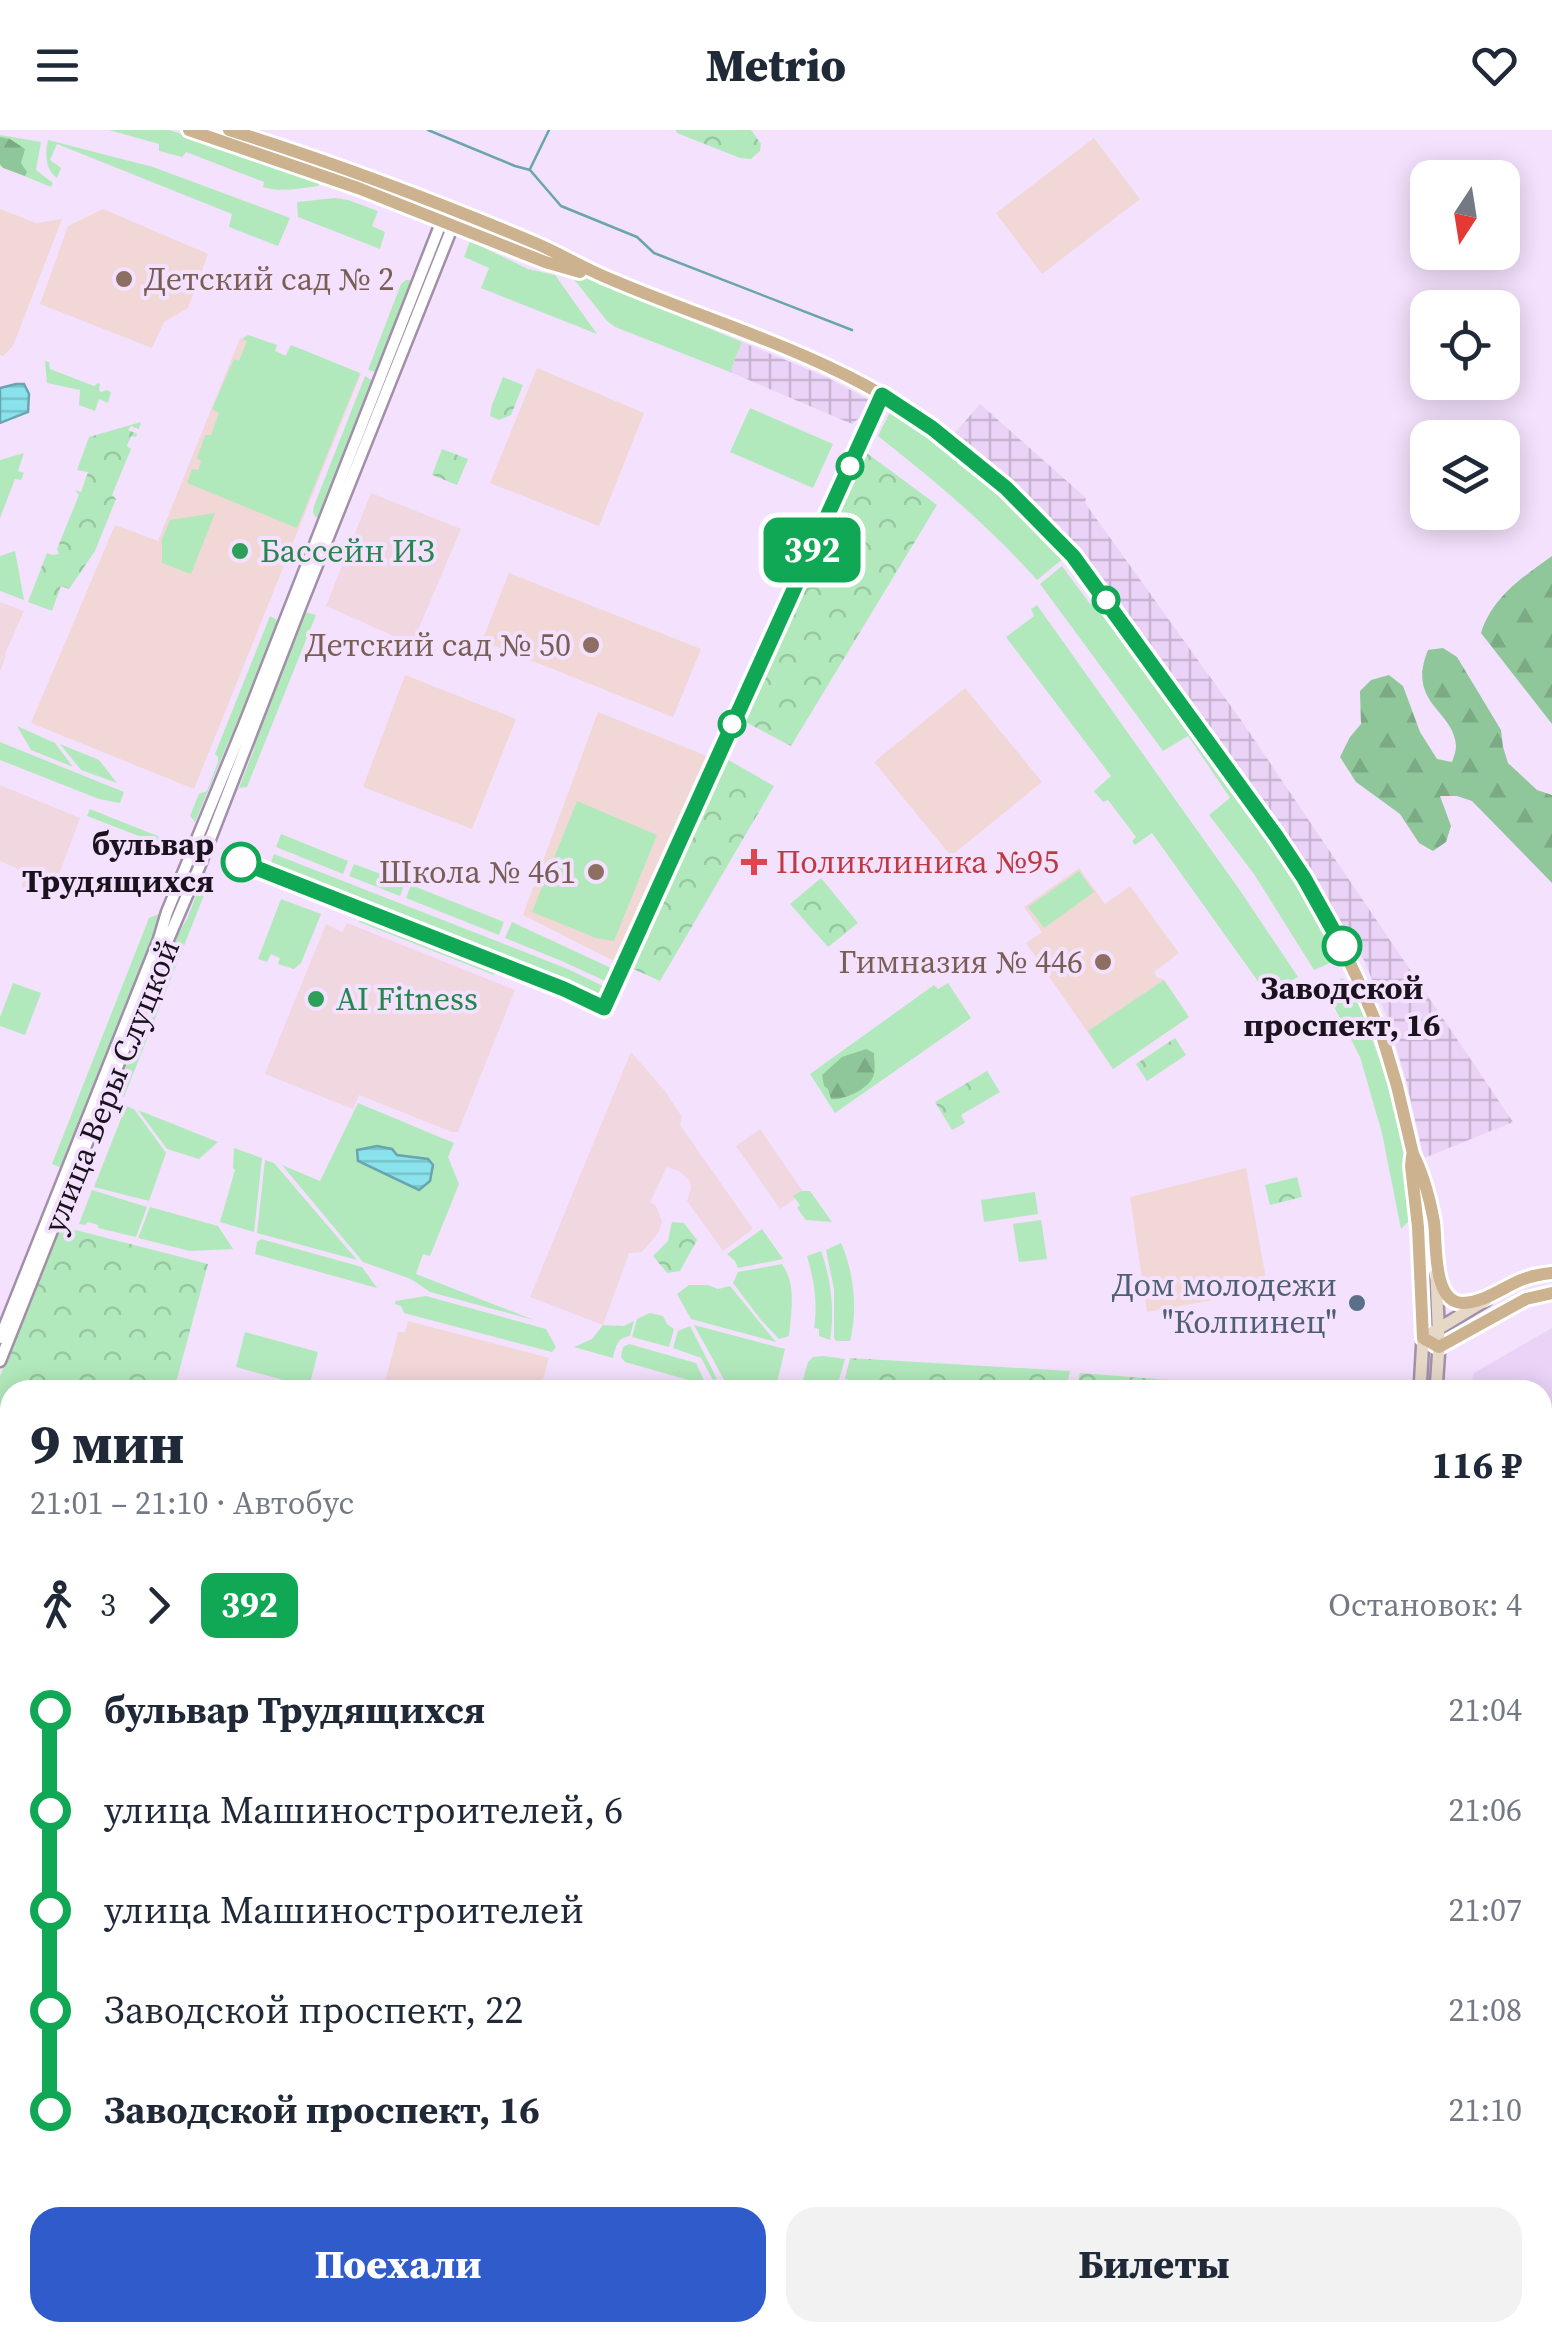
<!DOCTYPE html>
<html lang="ru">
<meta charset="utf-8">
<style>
:root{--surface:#fff;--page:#f2f2f3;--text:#1f2937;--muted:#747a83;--accent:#305bcb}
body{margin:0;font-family:"Source Serif 4",serif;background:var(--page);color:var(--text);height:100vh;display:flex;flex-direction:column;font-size:38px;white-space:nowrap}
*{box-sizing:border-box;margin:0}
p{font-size:32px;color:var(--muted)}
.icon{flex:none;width:55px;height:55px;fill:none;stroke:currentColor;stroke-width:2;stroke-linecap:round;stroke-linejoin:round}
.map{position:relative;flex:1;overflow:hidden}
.sheet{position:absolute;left:0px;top:1250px;width:1552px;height:962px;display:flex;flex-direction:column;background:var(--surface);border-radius:30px 30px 0 0;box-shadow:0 5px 25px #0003}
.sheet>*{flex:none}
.badge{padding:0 20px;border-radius:15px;font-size:35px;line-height:65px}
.needle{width:65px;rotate:192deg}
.tools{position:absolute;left:1410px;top:30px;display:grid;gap:20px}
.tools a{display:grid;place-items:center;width:110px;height:110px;border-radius:20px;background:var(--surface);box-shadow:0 5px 25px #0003;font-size:50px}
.map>.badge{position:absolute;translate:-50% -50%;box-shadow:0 0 0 5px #fff}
.legs{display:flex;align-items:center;gap:15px;height:110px;padding:0 30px;font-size:32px}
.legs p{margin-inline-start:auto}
.headline{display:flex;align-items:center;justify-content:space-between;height:170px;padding:0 30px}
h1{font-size:55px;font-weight:800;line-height:75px}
.button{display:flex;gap:20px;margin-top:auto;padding:20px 30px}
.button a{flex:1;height:115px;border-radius:30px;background:var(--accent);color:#fff;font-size:40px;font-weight:800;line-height:115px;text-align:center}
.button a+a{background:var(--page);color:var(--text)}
ul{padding:0 30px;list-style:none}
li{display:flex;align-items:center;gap:35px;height:100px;font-size:38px}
li i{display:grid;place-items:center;width:15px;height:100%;margin:0 12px;background:currentColor}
li i::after{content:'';width:25px;height:25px;margin:-12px;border:8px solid;border-radius:50%;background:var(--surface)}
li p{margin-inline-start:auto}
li:first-child i{background:linear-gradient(#0000 50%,currentColor 0)}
li:last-child i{background:linear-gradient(currentColor 50%,#0000 0)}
header{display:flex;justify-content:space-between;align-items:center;height:130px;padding:0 30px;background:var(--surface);font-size:45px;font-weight:800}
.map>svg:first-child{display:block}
.commercial{fill:#f1d7df}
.industrial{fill:url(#industrial-grid)}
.education{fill:#f2d7d7}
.built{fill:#ead3f6}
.green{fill:#b2e9bc}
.forest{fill:url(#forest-firs)}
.park{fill:url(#park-crowns)}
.water{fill:url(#water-rules);stroke:#68a5ae;stroke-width:2.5}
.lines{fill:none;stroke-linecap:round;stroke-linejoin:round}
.stream{stroke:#68a5ae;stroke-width:2.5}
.tertiary-casing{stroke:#a290ab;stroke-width:15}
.secondary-casing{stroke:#a290ab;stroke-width:16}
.primary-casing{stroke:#fff;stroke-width:18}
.tertiary{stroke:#fff;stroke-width:10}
.secondary{stroke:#e6d8c7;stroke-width:11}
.primary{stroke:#ccb28f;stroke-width:12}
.line-1-casing{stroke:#fff;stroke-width:22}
.line-1{stroke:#10a855;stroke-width:15}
.education-dot{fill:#8d6e63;stroke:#f4e1fd;stroke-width:4}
.stop-1-dot{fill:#fff;stroke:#10a855;stroke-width:5}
.leisure-dot{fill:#2e9e5b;stroke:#f4e1fd;stroke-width:4}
.health-dot{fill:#e0444e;stroke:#f4e1fd;stroke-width:4}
.service-dot{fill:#5c6f8a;stroke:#f4e1fd;stroke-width:4}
.labels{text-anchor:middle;stroke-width:8;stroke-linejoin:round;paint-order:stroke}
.education-label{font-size:32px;fill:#785e54;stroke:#f4e1fd;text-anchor:end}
.leisure-label{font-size:32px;fill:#27864d;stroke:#f4e1fd;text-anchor:start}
.stop-label{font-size:32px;font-weight:bold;fill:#1a131d;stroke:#f4e1fd;text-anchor:end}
.health-label{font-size:32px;fill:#be3a42;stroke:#f4e1fd;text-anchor:start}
.street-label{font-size:32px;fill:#1a131d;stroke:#f4e1fd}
.service-label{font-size:32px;fill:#4e5e75;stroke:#f4e1fd;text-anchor:end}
</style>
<header><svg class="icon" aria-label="menu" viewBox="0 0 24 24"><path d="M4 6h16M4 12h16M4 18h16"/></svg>Metrio<svg class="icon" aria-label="heart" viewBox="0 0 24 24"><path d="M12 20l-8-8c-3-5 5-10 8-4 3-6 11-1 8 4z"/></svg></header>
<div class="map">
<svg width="1552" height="2211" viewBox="0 0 1552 2211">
<defs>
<pattern id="industrial-grid" width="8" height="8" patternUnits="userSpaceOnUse" patternTransform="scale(2.5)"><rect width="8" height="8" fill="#ead3f6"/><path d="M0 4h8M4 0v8" fill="none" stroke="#c8b4d2"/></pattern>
<pattern id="forest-firs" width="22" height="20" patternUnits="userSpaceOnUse" patternTransform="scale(2.5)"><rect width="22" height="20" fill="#8fc79a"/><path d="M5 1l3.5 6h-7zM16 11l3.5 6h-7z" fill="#7baa84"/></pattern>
<pattern id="park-crowns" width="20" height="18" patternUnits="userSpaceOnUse" patternTransform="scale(2.5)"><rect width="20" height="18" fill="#b2e9bc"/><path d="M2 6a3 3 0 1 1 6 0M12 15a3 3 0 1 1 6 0" fill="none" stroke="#98c7a1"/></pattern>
<pattern id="water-rules" width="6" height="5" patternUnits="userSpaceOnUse" patternTransform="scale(2.5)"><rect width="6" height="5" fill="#8ae3ec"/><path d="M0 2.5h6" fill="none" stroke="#76c2ca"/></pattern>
</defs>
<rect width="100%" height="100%" fill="#f4e1fd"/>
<path class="commercial" d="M 371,363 L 461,399 L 412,514 L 326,476 Z
M 0,472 L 24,481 L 5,524 L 6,526 L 0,541 Z
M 0,655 L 80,688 L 50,769 L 22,758 L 23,741 L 0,731 Z
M 347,793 L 515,860 L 458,1002 L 452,1002 L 359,965 L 353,979 L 265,944 L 326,794 L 342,802 Z
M 631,922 L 665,961 L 682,987 L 680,995 L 753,1099 L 723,1121 L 687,1071 L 691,1058 L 690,1051 L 679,1041 L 667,1037 L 650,1072 L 656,1076 L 662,1091 L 659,1102 L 642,1122 L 629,1123 L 603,1195 L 530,1167 Z
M 760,999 L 804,1063 L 780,1079 L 736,1016 Z"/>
<path class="industrial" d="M 742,212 L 826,247 L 869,270 L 861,286 L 852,294 L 730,242 Z
M 980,274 L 1086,368 L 1085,373 L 1243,593 L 1513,992 L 1424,1028 L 1406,950 L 1387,887 L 1365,832 L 1290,714 L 1081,422 L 1057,395 L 954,304 Z"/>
<path class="education" d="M 1094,8 L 1140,69 L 1042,144 L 996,83 Z
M 0,79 L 36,93 L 62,89 L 13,216 L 3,226 L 0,225 Z
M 103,79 L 208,124 L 188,178 L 164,192 L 152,218 L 40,174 L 68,96 Z
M 240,208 L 285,226 L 290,216 L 361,244 L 194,659 L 31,593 L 115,395 L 158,411 Z
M 537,238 L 644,283 L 599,396 L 490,353 Z
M 509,443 L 701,519 L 673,587 L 482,511 Z
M 405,545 L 516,589 L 472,699 L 363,657 Z
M 965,558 L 1042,652 L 951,726 L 874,632 Z
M 598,582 L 707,626 L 614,831 L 523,785 Z
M 1079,738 L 1105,774 L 1130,756 L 1179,823 L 1154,842 L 1157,847 L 1164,850 L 1189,887 L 1113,939 L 1026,813 L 1042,802 L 1024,777 Z
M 1246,1038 L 1268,1160 L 1147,1182 L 1130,1067 Z
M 408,1191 L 549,1228 L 540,1260 L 383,1260 L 398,1202 L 405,1202 Z
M 367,2203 L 367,2202 L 452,2203 L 449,2211 L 365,2211 Z
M 754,2203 L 895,2203 L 892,2211 L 752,2211 Z"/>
<path class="built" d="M 1552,1198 L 1552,1737 L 1542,1733 L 1542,1260 L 1470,1260 L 1474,1243 Z"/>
<path class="green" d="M 109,0 L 169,0 L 251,25 L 321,52 L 318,56 C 300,58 281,63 263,57 L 264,52 L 186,22 L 182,27 L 159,21 L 159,14 Z
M 0,5 L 41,12 L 36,40 L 53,53 L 51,57 L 0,36 Z
M 48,10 L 153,37 L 290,88 L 278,116 L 229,97 L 232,84 L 57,14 L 50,30 L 61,38 L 57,48 C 45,40 45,23 48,10 Z
M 335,68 L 348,70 L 378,81 L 372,96 L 385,102 L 380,119 L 298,87 L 297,72 Z
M 470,111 L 528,139 L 555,145 L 597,204 L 481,158 L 489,138 L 464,127 Z
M 577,144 L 742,212 L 730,242 L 615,197 L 607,191 L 573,148 L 573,146 Z
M 406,150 L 410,150 L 411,156 L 378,242 L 368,240 L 401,154 Z
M 248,205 L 277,215 L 275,221 L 286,226 L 291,215 L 360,243 L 297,398 L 187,353 L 192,339 L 198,340 L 201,331 L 197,328 L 205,305 L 211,305 L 219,283 L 212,279 L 234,229 L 239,231 L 247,211 L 242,209 Z
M 45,231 L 49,232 L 50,239 L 94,256 L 98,253 L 100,254 L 99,260 L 101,262 L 107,260 L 111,262 L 108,273 L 99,269 L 95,281 L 79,275 L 80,260 L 47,253 Z
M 365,246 L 374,252 L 320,389 C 313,386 312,383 314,376 Z
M 750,278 L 833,314 L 813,358 L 730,322 Z
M 891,280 C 955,323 1012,372 1064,428 L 1037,450 C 989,396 935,351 878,306 Z
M 24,323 L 18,341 L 24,343 L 21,350 L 15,349 L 0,388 L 0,330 Z
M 215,383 L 191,444 L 162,433 L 162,409 L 170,390 Z
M 15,421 L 24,470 L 0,461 L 0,426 Z
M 1062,436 L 1090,474 L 1094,473 L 1102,486 L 1107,483 C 1186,594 1277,707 1339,829 L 1314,840 L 1254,744 L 1209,685 L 1230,668 L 1188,606 L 1163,621 L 1040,454 Z
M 1037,475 L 1241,762 L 1298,847 L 1267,864 L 1152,703 L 1135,715 L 1132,711 L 1136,707 L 1108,670 L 1103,672 L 1094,661 L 1111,646 L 1006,507 L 1034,486 L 1031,479 Z
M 305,482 L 316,485 L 247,657 L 239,658 L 254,619 L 256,602 Z
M 270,486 L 280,492 L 240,592 L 228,613 L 195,692 L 190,686 L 199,664 L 207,661 L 218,632 L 218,627 L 215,624 Z
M 17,596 L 55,613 L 73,637 L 31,620 Z
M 0,612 L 124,662 L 120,673 L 99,669 L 0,630 Z
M 60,614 L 99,630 L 117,653 L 81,640 Z
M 577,671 L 657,705 L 614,811 L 596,808 L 532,782 Z
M 90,679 L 175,713 L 172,717 L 167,717 L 87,686 Z
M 281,704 L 348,731 L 343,744 L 276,717 Z
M 274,724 L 568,839 L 603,856 L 600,863 L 596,865 L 270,735 Z
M 354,734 L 405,753 L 400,766 L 349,746 Z
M 1079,741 L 1094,762 L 1044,798 L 1028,777 Z
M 205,742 L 212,745 L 124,967 L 115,963 L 114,958 L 172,814 L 187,789 Z
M 411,755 L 504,792 L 499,805 L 406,768 Z
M 281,769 L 321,784 L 301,833 L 294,839 L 278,834 L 280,828 L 271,824 L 267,832 L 258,829 Z
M 159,784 L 154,809 L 62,1038 L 52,1034 L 149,788 Z
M 361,787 L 496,840 L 494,845 L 359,792 Z
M 512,792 L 611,838 L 605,851 L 564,832 L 505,808 Z
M 1343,848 L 1353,871 L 1357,870 C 1385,939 1410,1014 1411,1089 L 1401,1099 L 1382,1003 L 1360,927 L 1324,857 Z
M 1164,850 L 1189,887 L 1113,939 L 1088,901 Z
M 13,853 L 41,863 L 25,905 L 0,896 L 0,887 Z
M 948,853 L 971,888 L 835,983 L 810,944 L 934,855 L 938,859 Z
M 358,973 L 454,1013 L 448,1027 L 459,1054 L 430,1126 L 423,1124 L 416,1144 L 534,1190 L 430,1162 L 411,1149 L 363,1132 L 282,1035 L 320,1051 Z
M 126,976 L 134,979 L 166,1023 L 149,1071 L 94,1057 Z
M 138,980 L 218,1012 L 199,1029 L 167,1019 Z
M 234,1018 L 262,1028 L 254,1102 L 220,1092 L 235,1040 L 233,1038 Z
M 265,1030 L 274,1033 L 357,1130 L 257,1103 Z
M 92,1060 L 147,1077 L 136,1107 L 98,1098 L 98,1095 L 88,1092 L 85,1095 L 79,1094 Z
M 801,1061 L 810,1061 L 832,1092 L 806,1090 L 797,1078 L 800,1075 L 793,1066 Z
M 1035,1062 L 1038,1084 L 984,1092 L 981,1070 Z
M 150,1077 L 218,1096 L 233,1119 L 190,1121 L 138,1108 Z
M 1041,1090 L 1047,1129 L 1019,1132 L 1013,1094 Z
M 762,1099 L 783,1129 L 738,1138 L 735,1131 L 727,1124 Z
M 261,1109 L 362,1137 L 377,1158 L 255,1124 L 257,1112 Z
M 841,1113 C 854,1142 858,1180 850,1211 L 836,1211 L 834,1208 L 834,1159 L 826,1120 Z
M 821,1121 C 831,1149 835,1180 830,1210 L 819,1206 L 819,1199 L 814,1198 C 818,1173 814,1150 807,1126 Z
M 782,1134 C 797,1155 791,1182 789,1206 L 779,1209 L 761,1190 L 733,1153 L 738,1142 Z
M 689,1155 L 708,1155 L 718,1159 L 730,1156 L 776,1212 L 691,1189 L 677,1164 Z
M 426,1166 L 546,1199 L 556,1217 L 552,1222 L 404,1183 L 401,1176 L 395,1174 L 395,1171 Z
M 650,1183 L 663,1186 L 667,1194 L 674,1199 L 669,1217 L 632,1207 L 637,1189 Z
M 634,1191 L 630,1206 C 617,1208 616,1216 613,1228 L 574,1217 L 592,1209 L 603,1195 L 624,1196 Z
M 694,1195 L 785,1219 L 775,1260 L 726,1260 L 727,1255 Z
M 690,1196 L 717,1249 L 713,1250 L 701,1228 L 673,1218 L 678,1201 Z
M 245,1202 L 318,1222 L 309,1257 L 236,1237 Z
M 629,1214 L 696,1233 L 706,1255 L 625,1232 L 621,1227 L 623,1217 Z
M 823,1226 L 845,1229 L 836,1260 L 800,1260 L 808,1232 L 813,1227 Z
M 1543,2014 L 1552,2016 L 1552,2211 L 1507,2203 L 1542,2202 Z
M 643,2203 L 643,2202 L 754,2203 L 752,2211 L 641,2211 Z
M 1185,2203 L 1346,2203 L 1348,2211 L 1183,2211 Z"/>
<path class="forest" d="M 0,7 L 10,9 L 25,19 L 21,33 L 27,42 L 25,46 L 3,38 L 0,34 Z
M 1552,426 L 1552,594 L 1481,503 C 1493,466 1522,448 1552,426 Z
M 1443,518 L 1457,527 L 1501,600 L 1503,617 L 1508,633 L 1537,660 L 1552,665 L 1552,753 L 1472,671 L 1457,666 L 1440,666 L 1451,696 L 1446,712 L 1433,721 L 1419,713 L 1400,684 L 1356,652 L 1340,627 L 1350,607 L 1361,594 L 1360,561 L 1371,550 L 1389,545 L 1403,556 L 1420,602 L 1437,629 L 1452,632 C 1454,626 1456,621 1456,616 C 1454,580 1406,574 1428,520 Z
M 866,919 L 874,923 C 874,930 876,941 873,947 C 868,959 843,971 831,969 L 828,959 L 824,956 L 822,945 L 842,927 Z"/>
<path class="park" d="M 676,0 L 751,0 L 761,14 L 760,21 L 751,29 L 740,28 L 677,3 Z
M 503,247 L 523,255 L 511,285 L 499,290 L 490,286 L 492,275 Z
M 141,292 L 139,299 L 131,296 L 128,300 L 137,304 L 136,307 L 131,306 L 127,316 L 131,319 L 112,365 L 116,369 L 95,421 L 69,459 L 61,456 L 52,481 L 28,472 L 47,423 L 53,425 L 59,424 L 57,419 L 79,365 L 75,360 L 81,362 L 88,342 L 77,340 L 89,307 Z
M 442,319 L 468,329 L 457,355 L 432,345 Z
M 864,321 L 937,375 L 791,616 L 738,588 Z
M 723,627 L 774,656 L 660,851 L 629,837 Z
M 821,748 L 858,793 L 828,817 L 790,774 Z
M 1175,908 L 1186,925 L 1147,951 L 1136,934 Z
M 987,941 L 1000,962 L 961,985 L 965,993 L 952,1000 L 935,972 Z
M 1297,1047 L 1302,1067 L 1270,1075 L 1265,1055 Z
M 672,1092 L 684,1093 L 697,1110 L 680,1141 L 667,1143 L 653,1126 L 668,1111 Z
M 60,1096 L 208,1134 L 174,1260 L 10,1260 L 10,1316 L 4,1315 L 1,1329 L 10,1333 L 10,1479 L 0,1476 L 0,1246 Z
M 850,1228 L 1070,1241 L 1066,1260 L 901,1260 L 845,1249 Z
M 1080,1243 L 1298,1260 L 1076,1260 Z
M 0,1529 L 10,1532 L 10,1571 L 5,1590 L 9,1591 L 0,1625 Z"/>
<path class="water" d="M 16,254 L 24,254 L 29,264 L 28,282 L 0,293 L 0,258 Z
M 377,1016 L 392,1019 L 397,1025 L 428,1029 L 433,1035 L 430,1051 L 419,1060 L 358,1031 L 357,1020 Z"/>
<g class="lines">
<path class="stream" d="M 428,0 L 515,36 L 530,40 L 561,76 L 637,107 L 654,123 L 852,200
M 530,39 L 549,0
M 1542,1782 L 1549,1783 L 1552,1778
M 1351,2202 L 1353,2211"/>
<g class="tertiary-casing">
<path id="tertiary" d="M 0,1208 L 159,809 L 167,782 L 244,595 L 443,88
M 0,1231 L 167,812 L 200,735 L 301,475 L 453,95 L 452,81"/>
</g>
<g class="secondary-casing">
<path id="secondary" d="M 1436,1144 L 1439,1217 L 1436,1260
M 1420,1260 L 1423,1208 L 1486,1170
M 0,1509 L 10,1512
M 0,1518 L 10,1521
M 1164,2211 L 1167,2202
M 1173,2211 L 1176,2202"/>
</g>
<g class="primary-casing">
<path id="primary" d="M 189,0 L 358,58 L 545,132 L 580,142
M 229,0 C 332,32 435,71 535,113 C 561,124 585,139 610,149 C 694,185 782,211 863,254 C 942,296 1026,368 1083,438 L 1276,706 L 1331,793 L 1357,848 L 1383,909 L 1397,956 L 1413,1024 C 1423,1044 1430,1070 1434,1092 C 1437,1113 1432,1173 1463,1173 C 1485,1172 1502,1158 1521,1150 C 1531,1146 1542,1144 1552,1143
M 1412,1026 L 1411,1036 L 1418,1097 L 1423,1208 L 1439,1217 L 1526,1169 L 1552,1163"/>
</g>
<use href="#tertiary" class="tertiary"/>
<use href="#secondary" class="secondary"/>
<use href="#primary" class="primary"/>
</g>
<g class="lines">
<g class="line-1-casing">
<path id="line-1" d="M 241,732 L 564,859 L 604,878 L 882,265 L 932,298 L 1006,358 L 1073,426 L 1276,706 L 1304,748 L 1342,816"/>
</g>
<use href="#line-1" class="line-1"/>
</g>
<g class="education-dot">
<circle cx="124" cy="149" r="10"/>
<circle cx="591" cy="515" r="10"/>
<circle cx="596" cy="742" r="10"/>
<circle cx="1103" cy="832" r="10"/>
</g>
<g class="stop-1-dot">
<circle cx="850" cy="336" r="12"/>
<circle cx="1106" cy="470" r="12"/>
<circle cx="732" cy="594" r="12"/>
<circle cx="241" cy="732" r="18"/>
<circle cx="1342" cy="816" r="18"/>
</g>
<g class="leisure-dot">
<circle cx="240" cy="421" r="10"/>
<circle cx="316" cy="869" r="10"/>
</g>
<path class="health-dot" d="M749 717h10v10h10v10h-10v10h-10v-10h-10v-10h10z"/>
<circle class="service-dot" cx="1357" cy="1173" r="10"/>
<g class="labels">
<g class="education-label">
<text x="144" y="160" text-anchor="start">Детский сад № 2</text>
<text x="571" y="526">Детский сад № 50</text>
<text x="576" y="753">Школа № 461</text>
<text x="1083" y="843">Гимназия № 446</text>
</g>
<g class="leisure-label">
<text x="260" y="432">Бассейн ИЗ</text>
<text x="336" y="880">AI Fitness</text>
</g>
<g class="stop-label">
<text x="214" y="725">бульвар<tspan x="214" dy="37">Трудящихся</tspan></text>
<text x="1342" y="869" text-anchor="middle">Заводской<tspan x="1342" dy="37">проспект, 16</tspan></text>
</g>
<g class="health-label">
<text x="776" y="743">Поликлиника №95</text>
</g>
<g class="street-label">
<text transform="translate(111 956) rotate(-68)" y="11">улица Веры Слуцкой</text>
</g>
<g class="service-label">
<text x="1337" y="1166">Дом молодежи<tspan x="1337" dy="37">"Колпинец"</tspan></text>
</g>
</g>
</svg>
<div class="tools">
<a><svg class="needle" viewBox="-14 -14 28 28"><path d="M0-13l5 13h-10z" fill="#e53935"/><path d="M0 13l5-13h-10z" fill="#747a83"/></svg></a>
<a><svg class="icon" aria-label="locate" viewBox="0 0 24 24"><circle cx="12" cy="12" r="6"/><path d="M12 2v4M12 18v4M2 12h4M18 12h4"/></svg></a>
<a><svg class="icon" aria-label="layers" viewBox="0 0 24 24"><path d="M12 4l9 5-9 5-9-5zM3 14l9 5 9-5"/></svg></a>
</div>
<b class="badge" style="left:812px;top:420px;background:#10a855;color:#fff">392</b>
<section class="sheet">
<div class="headline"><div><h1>9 мин</h1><p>21:01 – 21:10 · Автобус</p></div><b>116 ₽</b></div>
<div class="legs"><svg class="icon" aria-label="walk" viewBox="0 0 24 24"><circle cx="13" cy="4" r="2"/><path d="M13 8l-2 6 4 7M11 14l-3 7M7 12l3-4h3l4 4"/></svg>3<svg class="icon" aria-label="forward" viewBox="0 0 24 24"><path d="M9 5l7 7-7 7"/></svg><b class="badge" style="background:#10a855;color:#fff">392</b><p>Остановок: 4</p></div>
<ul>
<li><i style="color:#10a855"></i><b>бульвар Трудящихся</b><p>21:04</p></li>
<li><i style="color:#10a855"></i><span>улица Машиностроителей, 6</span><p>21:06</p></li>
<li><i style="color:#10a855"></i><span>улица Машиностроителей</span><p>21:07</p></li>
<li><i style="color:#10a855"></i><span>Заводской проспект, 22</span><p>21:08</p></li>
<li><i style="color:#10a855"></i><b>Заводской проспект, 16</b><p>21:10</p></li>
</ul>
<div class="button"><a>Поехали</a><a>Билеты</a></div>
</section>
</div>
